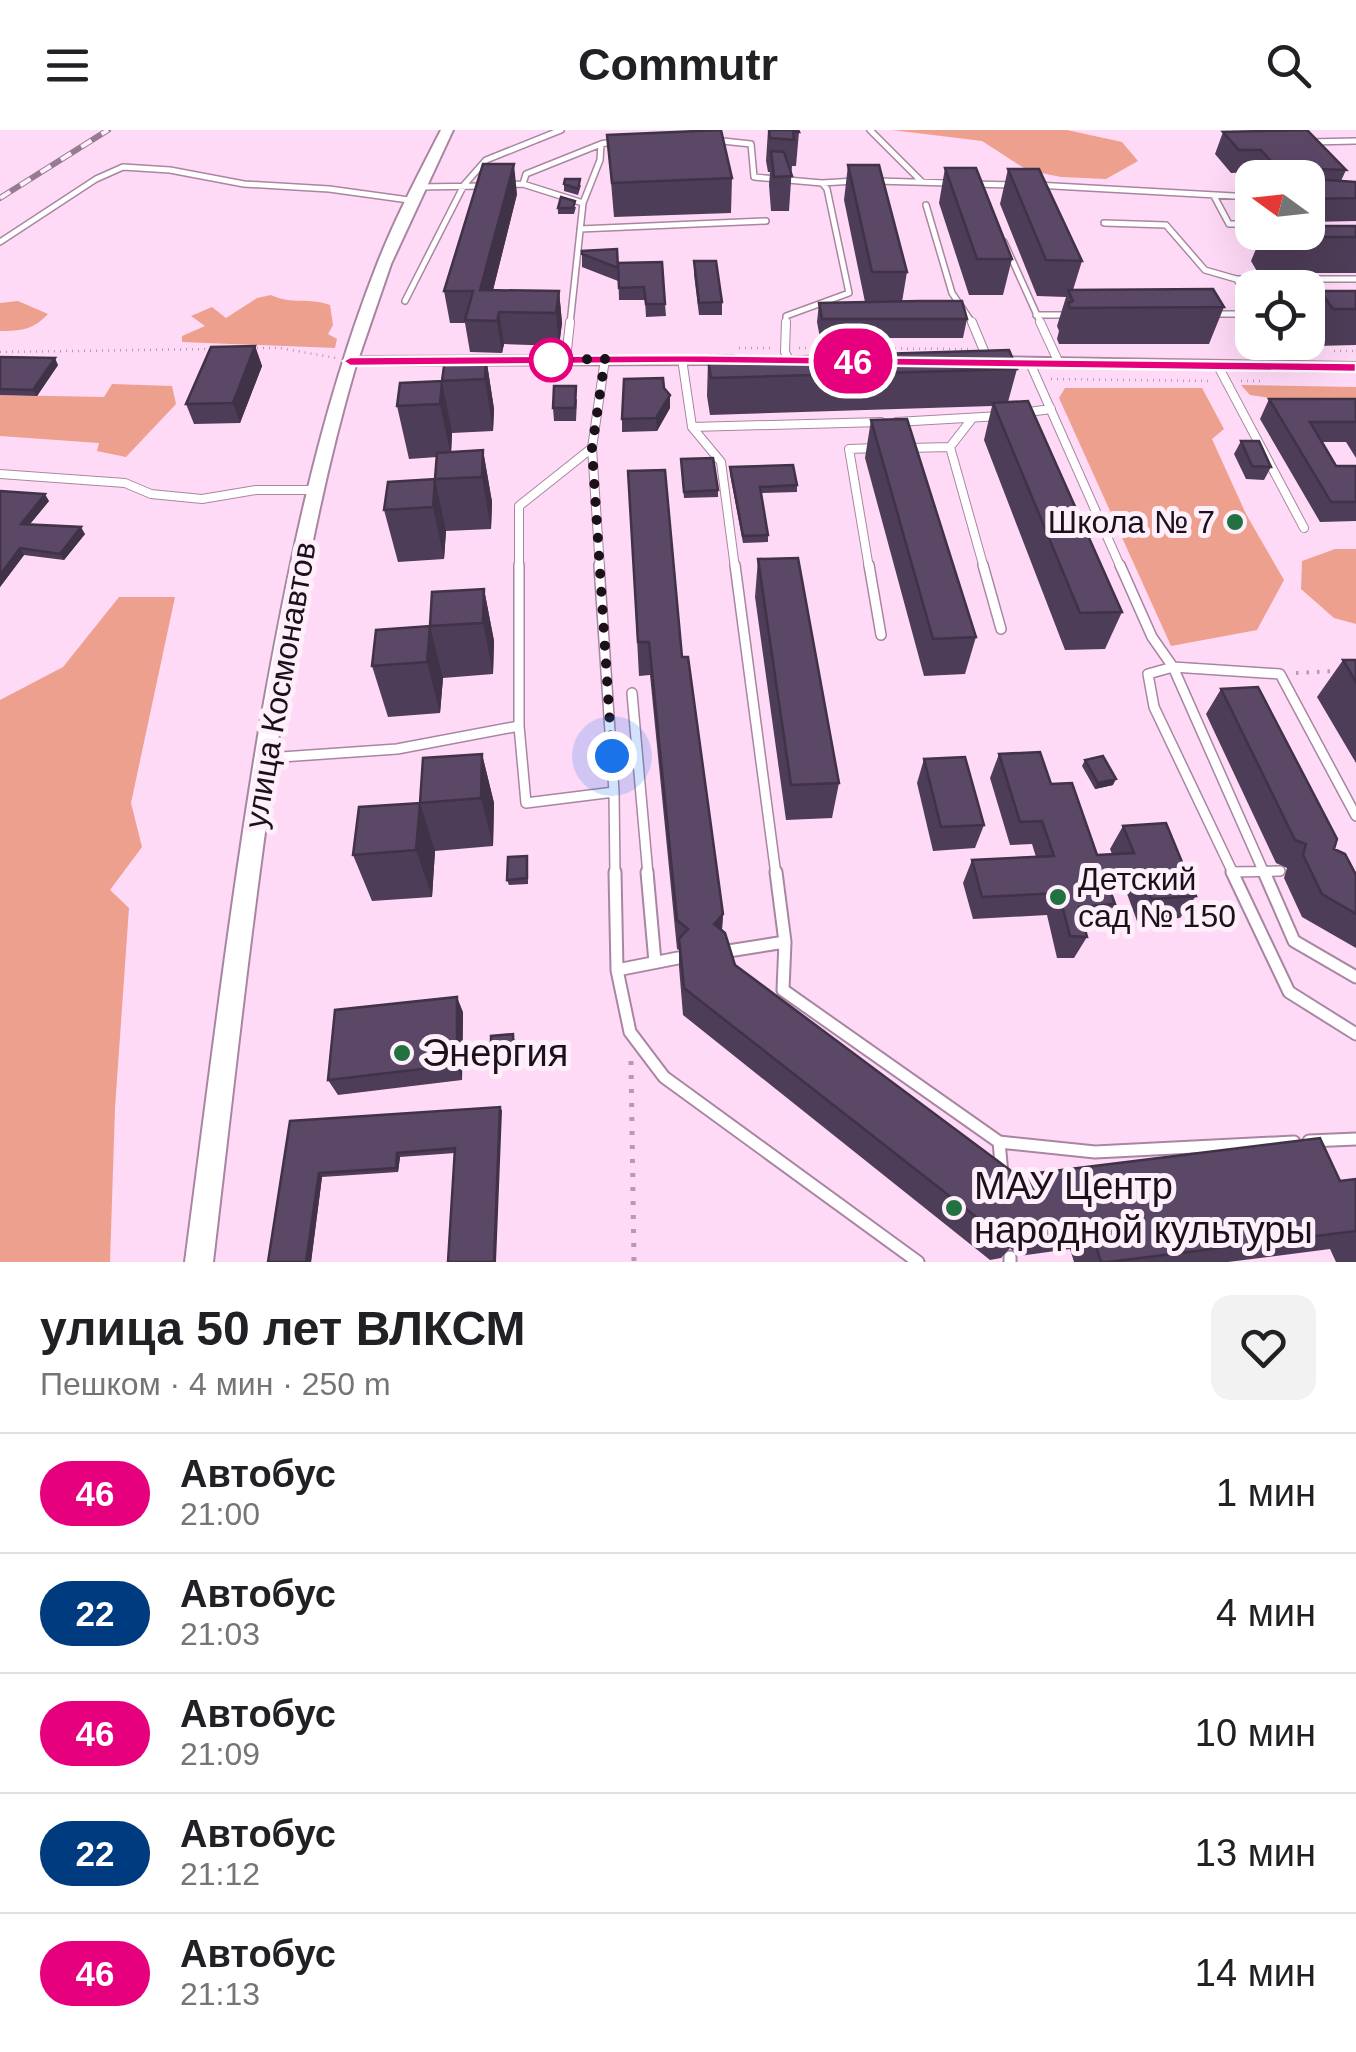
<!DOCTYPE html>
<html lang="ru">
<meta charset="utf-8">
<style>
:root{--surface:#fff;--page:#f2f2f2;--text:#202124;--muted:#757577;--line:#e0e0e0}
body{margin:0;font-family:Arial,sans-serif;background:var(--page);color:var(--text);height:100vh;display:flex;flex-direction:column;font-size:38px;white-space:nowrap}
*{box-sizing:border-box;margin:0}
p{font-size:32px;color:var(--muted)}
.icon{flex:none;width:55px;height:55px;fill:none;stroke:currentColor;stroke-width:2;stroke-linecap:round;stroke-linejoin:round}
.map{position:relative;height:1132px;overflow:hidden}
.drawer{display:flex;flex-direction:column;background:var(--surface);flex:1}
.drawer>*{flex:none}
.badge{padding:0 20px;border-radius:32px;font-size:35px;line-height:65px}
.needle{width:65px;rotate:285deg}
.buttons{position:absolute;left:1235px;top:30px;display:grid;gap:20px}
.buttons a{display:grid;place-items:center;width:90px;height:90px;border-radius:20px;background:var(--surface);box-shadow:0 10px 40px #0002;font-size:50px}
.you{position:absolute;width:50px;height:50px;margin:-25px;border:8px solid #fff;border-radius:50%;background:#1a73e8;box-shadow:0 0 0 15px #1a73e833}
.map>.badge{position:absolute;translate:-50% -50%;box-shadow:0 0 0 5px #fff}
.round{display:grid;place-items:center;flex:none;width:105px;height:105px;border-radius:20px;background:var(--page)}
.overview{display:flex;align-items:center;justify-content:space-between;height:170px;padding:0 40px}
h1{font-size:48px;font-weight:600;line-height:75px}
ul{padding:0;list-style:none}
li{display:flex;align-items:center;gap:30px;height:120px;padding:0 40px;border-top:2px solid var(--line)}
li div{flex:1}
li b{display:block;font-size:38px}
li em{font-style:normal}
li .badge{min-width:110px;font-weight:700;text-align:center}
header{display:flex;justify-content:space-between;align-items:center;height:130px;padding:0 40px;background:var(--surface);font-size:45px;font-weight:600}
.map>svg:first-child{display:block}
.green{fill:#eda08e}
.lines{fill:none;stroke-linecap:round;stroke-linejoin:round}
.service-far3-casing{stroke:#a886a1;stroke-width:8}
.service-far2-casing{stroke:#a886a1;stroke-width:10}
.service-far1-casing{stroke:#a886a1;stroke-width:12}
.service-casing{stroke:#a886a1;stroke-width:15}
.tertiary-casing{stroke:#a886a1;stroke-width:4}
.path-far2{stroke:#b79ab0;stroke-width:2.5;stroke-dasharray:1 5;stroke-linecap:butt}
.path-far1{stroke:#b79ab0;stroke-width:4;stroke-dasharray:2.5 8;stroke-linecap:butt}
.path{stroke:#b79ab0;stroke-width:5;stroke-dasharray:4 10;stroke-linecap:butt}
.service-far3{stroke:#fff;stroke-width:5}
.service-far2{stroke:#fff;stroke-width:8}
.service-far1{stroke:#fff;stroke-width:9}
.service{stroke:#fff;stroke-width:11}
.tertiary{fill:#fff;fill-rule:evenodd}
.rail-casing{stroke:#967c90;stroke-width:6}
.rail{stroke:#feeffb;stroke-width:4;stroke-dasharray:12;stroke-linecap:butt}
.wall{fill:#4e3d58}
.shaded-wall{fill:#403247}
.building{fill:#5b4766;stroke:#403247;stroke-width:2.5}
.line{fill:#e6007e;stroke:#fff;stroke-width:2.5}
.walk{stroke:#1c101a;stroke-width:10;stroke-dasharray:0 18}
.stop-dot{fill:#fff;stroke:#e6007e;stroke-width:5}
.poi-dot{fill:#217141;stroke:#feeffb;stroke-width:4}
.labels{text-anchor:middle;stroke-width:10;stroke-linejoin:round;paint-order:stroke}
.poi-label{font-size:32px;fill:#1c101a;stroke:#feeffb;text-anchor:end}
.street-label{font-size:32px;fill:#1c101a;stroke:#feeffb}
.near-poi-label{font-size:38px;fill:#1c101a;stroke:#feeffb;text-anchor:start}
</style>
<header><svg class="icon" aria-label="menu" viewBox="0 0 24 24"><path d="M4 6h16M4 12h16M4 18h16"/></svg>Commutr<svg class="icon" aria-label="search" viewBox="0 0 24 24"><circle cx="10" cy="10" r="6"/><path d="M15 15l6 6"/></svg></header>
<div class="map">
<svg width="1356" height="1132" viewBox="0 0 1356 1132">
<rect width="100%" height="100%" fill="#ffdaf7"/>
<path class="green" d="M 892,0 L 1067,0 L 1122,12 L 1138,31 L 1106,49 L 1061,47 L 1027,40 L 982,11 Z
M 271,165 C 292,175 309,167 330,175 L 333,195 L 328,204 L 337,209 L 335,218 L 182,212 L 182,206 L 205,196 L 191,186 L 212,177 L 226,188 L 257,168 Z
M 18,171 L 48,184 C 33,200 21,201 0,201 L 0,173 Z
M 112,254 L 172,256 L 176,274 L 126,327 L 97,321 L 99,313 L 0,306 L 0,265 L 104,267 Z
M 1241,255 L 1356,257 L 1356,268 L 1285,270 L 1250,265 Z
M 1065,258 L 1202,258 L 1224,299 L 1212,309 L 1246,384 L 1284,450 L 1257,500 L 1171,516 L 1059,268 Z
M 1335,419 L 1356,419 L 1356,494 L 1334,488 L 1301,459 L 1302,431 Z
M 119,467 L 175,467 L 131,673 L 142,717 L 110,760 L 129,778 L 115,978 L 110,1132 L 0,1132 L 0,570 L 63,537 Z"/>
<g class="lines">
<g class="service-far3-casing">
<path id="service-far3" d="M 870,0 L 922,52
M 713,10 L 751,14 L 754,47 L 822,53 L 827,59 L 849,163 L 786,186 L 786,194
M 1309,12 L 1356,11
M 876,51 L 950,53
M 822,53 L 855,51
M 523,54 L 526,44 L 601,14
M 971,54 L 1015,55
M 504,55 L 523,54 L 583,73
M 1036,55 L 1252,67
M 419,57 L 484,56
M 1214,66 L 1229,94 L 1252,94
M 926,75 L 952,163 L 973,194
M 1104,93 L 1166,95 L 1205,140 L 1236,149 L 1356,149
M 580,99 L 766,91
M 0,112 L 96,49 L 123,37 L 170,40 L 244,54 L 329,59 L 409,70
M 1004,112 L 1041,194
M 1236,149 L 1252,168
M 405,171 L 464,55 L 486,30 L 561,0
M 1214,184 L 1252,184
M 1036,185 L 1068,185
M 570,194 L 583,73 L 600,30 L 601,14 L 617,11"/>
</g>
<g class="service-far2-casing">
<path id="service-far2" d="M 786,192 L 785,222 L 789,230
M 972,192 L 987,228
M 1040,192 L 1059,233
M 566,229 L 570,192
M 682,229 L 692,297 L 881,292
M 1030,233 L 1121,438
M 1218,236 L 1304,398
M 1021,283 L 1051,279
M 971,290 L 950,317 L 984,438
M 896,292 L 1000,286
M 692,297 L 721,332 L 735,438
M 908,318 L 950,317
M 0,344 L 125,353 L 151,364 L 202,369 L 256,360 L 314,360
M 519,438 L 519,376 L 592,318
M 600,438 L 592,318 L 605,229
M 869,438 L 849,319 L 877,318"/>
</g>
<g class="service-far1-casing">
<path id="service-far1" d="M 519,435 L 519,596 L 526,673 L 614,662 L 615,745
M 599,435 L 614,662
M 735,435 L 776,745
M 869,435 L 881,505
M 983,435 L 1001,499
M 1120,435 L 1152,507 L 1173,537 L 1265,745
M 632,563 L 648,745
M 267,628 L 397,619 L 519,596
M 1232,742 L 1280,741
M 1234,745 L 1154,577 L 1148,544 L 1173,537 L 1280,544 L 1356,686"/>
</g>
<g class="service-casing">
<path id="service" d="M 615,742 L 617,840 L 630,902 L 664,947 L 918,1132
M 647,742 L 655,832
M 776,742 L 785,812 L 783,860 L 999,1012 L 1095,1022 L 1294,1012
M 1232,742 L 1289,862 L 1356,904
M 1264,742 L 1294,811 L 1356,847
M 722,822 L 785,812
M 617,840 L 678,828
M 1309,1011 L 1356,1009
M 999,1012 L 1002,1044
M 1010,1127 L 1010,1132"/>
</g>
<g class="tertiary-casing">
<path id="tertiary" d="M 441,0 L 453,0 L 391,134 L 359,227 L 733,226 L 740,230 L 733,234 L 356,235 C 321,354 299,476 280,598 C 253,776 234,954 213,1132 L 185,1132 C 208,957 229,781 258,606 C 286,447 317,288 376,137 C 394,90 418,45 441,0 Z
M 987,227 L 1356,233 L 1356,241 L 982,234 L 982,228 Z"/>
</g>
<path class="path-far2" d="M 251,218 L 280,218 L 336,228
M 739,218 L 775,218
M 799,218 L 970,219
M 1334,221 L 1356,221
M 0,222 L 212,219
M 1051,249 L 1211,251
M 1241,251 L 1261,251"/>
<path class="path-far1" d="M 1296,543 L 1336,541"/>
<path class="path" d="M 631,931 L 634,1132"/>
<use href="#service-far3" class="service-far3"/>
<use href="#service-far2" class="service-far2"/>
<use href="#service-far1" class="service-far1"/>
<use href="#service" class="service"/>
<use href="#tertiary" class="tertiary"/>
<g class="rail-casing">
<path id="rail" d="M 0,68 L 108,0"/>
</g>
<use href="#rail" class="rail"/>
</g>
<path class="wall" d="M 768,0 L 799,2 L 796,36 L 792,36 L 789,81 L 771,81 L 769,55 L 770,42 L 768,42 L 766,31 Z
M 1223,2 L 1346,40 L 1341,51 L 1356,52 L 1356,91 L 1308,92 L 1308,48 L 1256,48 L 1252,42 L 1231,43 L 1215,24 Z
M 607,5 L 732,48 L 731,83 L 614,87 Z
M 848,35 L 907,142 L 902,172 L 967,189 L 963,208 L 820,208 L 817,192 L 819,173 L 865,172 L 844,70 Z
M 945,38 L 1012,129 L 1003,165 L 969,165 L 939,73 Z
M 1008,39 L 1082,131 L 1073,160 L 1224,177 L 1209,214 L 1059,214 L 1057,209 L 1059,201 L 1057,196 L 1066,167 L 1037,166 L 1000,74 Z
M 564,54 L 581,55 L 578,65 L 564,61 Z
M 517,64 L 493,160 L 559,161 L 562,193 L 559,216 L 504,214 L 502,223 L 470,222 L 465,193 L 450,193 L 444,161 Z
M 576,77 L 574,84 L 558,84 L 558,78 Z
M 1356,96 L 1356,143 L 1258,143 L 1251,131 L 1263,102 L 1308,102 Z
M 617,119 L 618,151 L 582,137 L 582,124 Z
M 694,131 L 722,172 L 722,185 L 699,185 L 694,144 Z
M 618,133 L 665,174 L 666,186 L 646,187 L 645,170 L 619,170 Z
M 1320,161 L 1356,161 L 1356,215 L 1315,216 L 1308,205 L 1308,187 Z
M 255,216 L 262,236 L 240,293 L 194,294 L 186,274 Z
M 0,227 L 58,235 L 37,266 L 0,265 Z
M 486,227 L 494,279 L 493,301 L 452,303 L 451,322 L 483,320 L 492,372 L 491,399 L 446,401 L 444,429 L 398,432 L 384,380 L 435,349 L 437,327 L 409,329 L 397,276 Z
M 708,229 L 1017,239 L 1008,272 L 1122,482 L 1105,519 L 1065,520 L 984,310 L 992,276 L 710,285 L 707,266 Z
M 577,269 L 576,291 L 554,291 L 553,278 Z
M 1269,269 L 1356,269 L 1356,328 L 1346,312 L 1322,312 L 1336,336 L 1356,336 L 1356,391 L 1320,392 L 1260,289 Z
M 670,278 L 657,301 L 622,302 L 622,289 Z
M 871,290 L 976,507 L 965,544 L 924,546 L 865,328 Z
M 1241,311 L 1271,337 L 1264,350 L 1246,349 L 1234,324 Z
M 681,335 L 718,360 L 718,367 L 684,368 Z
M 730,337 L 797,355 L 797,362 L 761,363 L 768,405 L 768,412 L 743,413 L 730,344 Z
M 628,341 L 682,527 L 723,784 L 722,800 L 735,835 L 1018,1054 L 1023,1053 L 1030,1044 L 1340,1051 L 1356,1049 L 1356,1132 L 1336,1132 L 1330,1119 L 1228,1132 L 1074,1132 L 1070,1119 L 1019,1126 L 1010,1118 L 1001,1128 L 990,1130 L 683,885 L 679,837 L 679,820 L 677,819 L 650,545 L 639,546 Z
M 0,361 L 49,371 L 30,394 L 85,404 L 64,430 L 24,425 L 0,457 Z
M 758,429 L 839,653 L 832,688 L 786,690 L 755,467 Z
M 484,459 L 494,511 L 493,544 L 443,548 L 440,583 L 388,587 L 372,536 Z
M 1343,530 L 1356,530 L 1356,633 L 1317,567 Z
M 1221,559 L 1334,719 L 1356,745 L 1356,818 L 1302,787 L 1284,748 L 1287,738 L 1276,733 L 1206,584 Z
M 482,624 L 494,673 L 493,716 L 435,721 L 432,767 L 372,771 L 353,725 Z
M 999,624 L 1051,654 L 1097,725 L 1112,724 L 1110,719 L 1123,696 L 1196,766 L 1180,788 L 1137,791 L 1126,761 L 1111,762 L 1115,774 L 1101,796 L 1085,797 L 1087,807 L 1074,828 L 1057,828 L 1047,785 L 973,789 L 963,753 L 972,730 L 1036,727 L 1032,714 L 1010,715 L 990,648 Z
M 924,629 L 984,695 L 975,718 L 933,721 L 917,653 Z
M 1085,630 L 1113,655 L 1095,659 L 1082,636 Z
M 528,731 L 528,754 L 509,755 L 507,750 Z
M 463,882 L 462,950 L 338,965 L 328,950 Z
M 515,909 L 515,938 L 493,940 L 491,935 Z
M 500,977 L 502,981 L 455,1023 L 400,1027 L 398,1042 L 322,1047 L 311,1132 L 290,991 Z"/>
<path class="shaded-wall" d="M 514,34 L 517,64 L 485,192 L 480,160 Z
M 559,161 L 562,193 L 559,216 L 556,183 Z
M 499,182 L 504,214 L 502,223 L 497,191 Z
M 255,216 L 262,236 L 240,293 L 233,273 Z
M 486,227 L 494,279 L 493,301 L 485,249 Z
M 55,228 L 58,235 L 37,266 L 33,260 Z
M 442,251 L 452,303 L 451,326 L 440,274 Z
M 670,265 L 670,278 L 657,301 L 656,288 Z
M 483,320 L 492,372 L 491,399 L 482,347 Z
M 435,349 L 446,401 L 444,429 L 433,377 Z
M 45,364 L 49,371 L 25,400 L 21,394 Z
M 81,397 L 85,404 L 64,430 L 60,424 Z
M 20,418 L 24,425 L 0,457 L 0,445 Z
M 484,459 L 494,511 L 493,544 L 483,493 Z
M 430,496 L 443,548 L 440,583 L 427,532 Z
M 482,624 L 494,673 L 493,716 L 481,668 Z
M 1116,649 L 1113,655 L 1095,659 L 1098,653 Z
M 420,673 L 435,721 L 432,767 L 416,720 Z
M 723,784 L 721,813 L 714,794 Z
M 457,867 L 463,882 L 462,950 L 457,935 Z
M 500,977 L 502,981 L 496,1132 L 494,1132 Z
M 397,1023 L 400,1027 L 398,1042 L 396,1038 Z
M 319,1043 L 322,1047 L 311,1132 L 306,1132 Z"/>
<path class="building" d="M 721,0 L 732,48 L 612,53 L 607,5 Z
M 769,0 L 798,0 L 799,2 L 793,2 L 794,10 L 770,8 Z
M 1307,0 L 1346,40 L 1316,39 L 1313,49 L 1356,52 L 1356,68 L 1308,69 L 1308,48 L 1286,48 L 1261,20 L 1239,20 L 1223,2 Z
M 771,21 L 784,22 L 792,46 L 774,47 Z
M 483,34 L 514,34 L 480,160 L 559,161 L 556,183 L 499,182 L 497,191 L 465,190 L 473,161 L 444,161 Z
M 848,35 L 879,35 L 907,142 L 872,142 Z
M 945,38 L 976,38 L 1012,129 L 977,129 Z
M 1008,39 L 1039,39 L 1082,131 L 1046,130 Z
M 565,49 L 580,49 L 578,59 L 564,54 Z
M 561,67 L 575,71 L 573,78 L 558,78 Z
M 1308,96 L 1356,96 L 1356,107 L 1274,107 L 1271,102 L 1308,102 Z
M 617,119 L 618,138 L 582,124 L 582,121 Z
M 694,131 L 716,131 L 722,172 L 699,173 Z
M 662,132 L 665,174 L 646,174 L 644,157 L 619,158 L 618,133 Z
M 1213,159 L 1224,177 L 1070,178 L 1068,173 L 1073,171 L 1068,160 Z
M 1320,161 L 1356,161 L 1356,179 L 1333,179 Z
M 920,171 L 962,171 L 967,189 L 822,189 L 819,173 Z
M 255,216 L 233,273 L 186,274 L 211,217 Z
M 1009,220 L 1017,239 L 711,248 L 708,229 Z
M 0,227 L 55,228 L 33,260 L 0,259 Z
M 486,227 L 485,249 L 442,251 L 445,229 Z
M 663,248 L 664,258 L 670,265 L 656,288 L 622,289 L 624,249 Z
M 442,251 L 440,274 L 397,276 L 400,253 Z
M 554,256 L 576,256 L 575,278 L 553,278 Z
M 1269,269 L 1356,269 L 1356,292 L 1310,292 L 1336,336 L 1356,336 L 1356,372 L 1331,372 Z
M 1028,271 L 1122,482 L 1080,483 L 993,273 Z
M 907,289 L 976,507 L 933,509 L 871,290 Z
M 1241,311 L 1259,311 L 1271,337 L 1252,336 Z
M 483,320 L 482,347 L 435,349 L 437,323 Z
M 713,328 L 718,360 L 684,362 L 681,329 Z
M 793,335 L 797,355 L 760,357 L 768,405 L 743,406 L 730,337 Z
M 665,340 L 682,527 L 688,527 L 723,784 L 714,794 L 725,803 L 735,835 L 1010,1040 L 1018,1054 L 1027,1052 L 1030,1044 L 1320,1008 L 1340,1051 L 1356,1049 L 1356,1101 L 1108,1132 L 1101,1132 L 1091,1100 L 1037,1107 L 1026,1099 L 1018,1110 L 1007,1111 L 684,858 L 679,809 L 688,799 L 677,790 L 649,512 L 638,512 L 628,341 Z
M 435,349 L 433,377 L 384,380 L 388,352 Z
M 0,361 L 45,364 L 21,394 L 81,397 L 60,424 L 20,418 L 0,445 Z
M 798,428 L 839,653 L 791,655 L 758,429 Z
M 484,459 L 483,493 L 430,496 L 432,462 Z
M 430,496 L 427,532 L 372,536 L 376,500 Z
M 1343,530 L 1356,530 L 1356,552 Z
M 1258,557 L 1337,709 L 1334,719 L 1345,724 L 1356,745 L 1356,784 L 1322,764 L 1303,725 L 1306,714 L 1295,710 L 1221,559 Z
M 1040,622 L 1051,654 L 1072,653 L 1097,725 L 1134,723 L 1123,696 L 1166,693 L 1196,766 L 1151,769 L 1140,739 L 1103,741 L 1115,774 L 1079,777 L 1087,807 L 1070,806 L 1059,763 L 982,767 L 972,730 L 1054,726 L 1042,691 L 1020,692 L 999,624 Z
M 482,624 L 481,668 L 420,673 L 423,628 Z
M 1103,626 L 1116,649 L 1098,653 L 1085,630 Z
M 965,627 L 984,695 L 941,697 L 924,629 Z
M 420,673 L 416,720 L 353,725 L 359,677 Z
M 527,726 L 527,748 L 507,750 L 508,727 Z
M 457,867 L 457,935 L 328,950 L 335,880 Z
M 513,904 L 514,933 L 491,935 L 491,906 Z
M 500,977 L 494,1132 L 448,1132 L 455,1018 L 397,1023 L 396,1038 L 319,1043 L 306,1132 L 268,1132 L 290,991 Z"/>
<path class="line" d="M 682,225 L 1356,233 L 1356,242 L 682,233 L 350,236 L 343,231 L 350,227 Z"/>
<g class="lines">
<path class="walk" d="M 551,230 L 605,229 L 592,318 L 612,626"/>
</g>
<circle class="stop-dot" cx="551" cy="230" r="20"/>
<g class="poi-dot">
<circle cx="1235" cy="392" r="10"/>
<circle cx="1058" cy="767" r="10"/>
<circle cx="402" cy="923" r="10"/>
<circle cx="954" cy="1078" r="10"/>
</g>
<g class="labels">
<g class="poi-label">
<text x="1215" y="403">Школа № 7</text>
<text x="1078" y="760" text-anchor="start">Детский<tspan x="1078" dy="37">сад № 150</tspan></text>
</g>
<g class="street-label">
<text transform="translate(280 555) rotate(-80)" y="11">улица Космонавтов</text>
</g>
<g class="near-poi-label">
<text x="422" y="936">Энергия</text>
<text x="974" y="1069">МАУ Центр<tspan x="974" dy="44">народной культуры</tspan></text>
</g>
</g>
</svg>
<div class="buttons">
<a><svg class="needle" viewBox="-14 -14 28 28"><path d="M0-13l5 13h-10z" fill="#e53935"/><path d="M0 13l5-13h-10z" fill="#757577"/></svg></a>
<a><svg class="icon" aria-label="locate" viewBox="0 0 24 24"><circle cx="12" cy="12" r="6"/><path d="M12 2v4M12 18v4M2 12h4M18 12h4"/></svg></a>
</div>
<div class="you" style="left:612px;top:626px"></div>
<b class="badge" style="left:853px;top:231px;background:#e6007e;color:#fff">46</b>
</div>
<section class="drawer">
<div class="overview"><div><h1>улица 50 лет ВЛКСМ</h1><p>Пешком · 4 мин · 250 m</p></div><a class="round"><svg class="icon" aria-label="heart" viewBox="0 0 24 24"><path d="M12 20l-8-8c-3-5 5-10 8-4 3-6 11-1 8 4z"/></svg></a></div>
<ul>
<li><span class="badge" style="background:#e6007e;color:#fff">46</span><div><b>Автобус</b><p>21:00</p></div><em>1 мин</em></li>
<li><span class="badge" style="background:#003b80;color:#fff">22</span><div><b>Автобус</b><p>21:03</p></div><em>4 мин</em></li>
<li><span class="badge" style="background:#e6007e;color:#fff">46</span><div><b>Автобус</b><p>21:09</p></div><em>10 мин</em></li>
<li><span class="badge" style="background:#003b80;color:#fff">22</span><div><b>Автобус</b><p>21:12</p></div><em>13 мин</em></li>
<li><span class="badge" style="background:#e6007e;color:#fff">46</span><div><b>Автобус</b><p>21:13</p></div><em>14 мин</em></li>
</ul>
</section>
